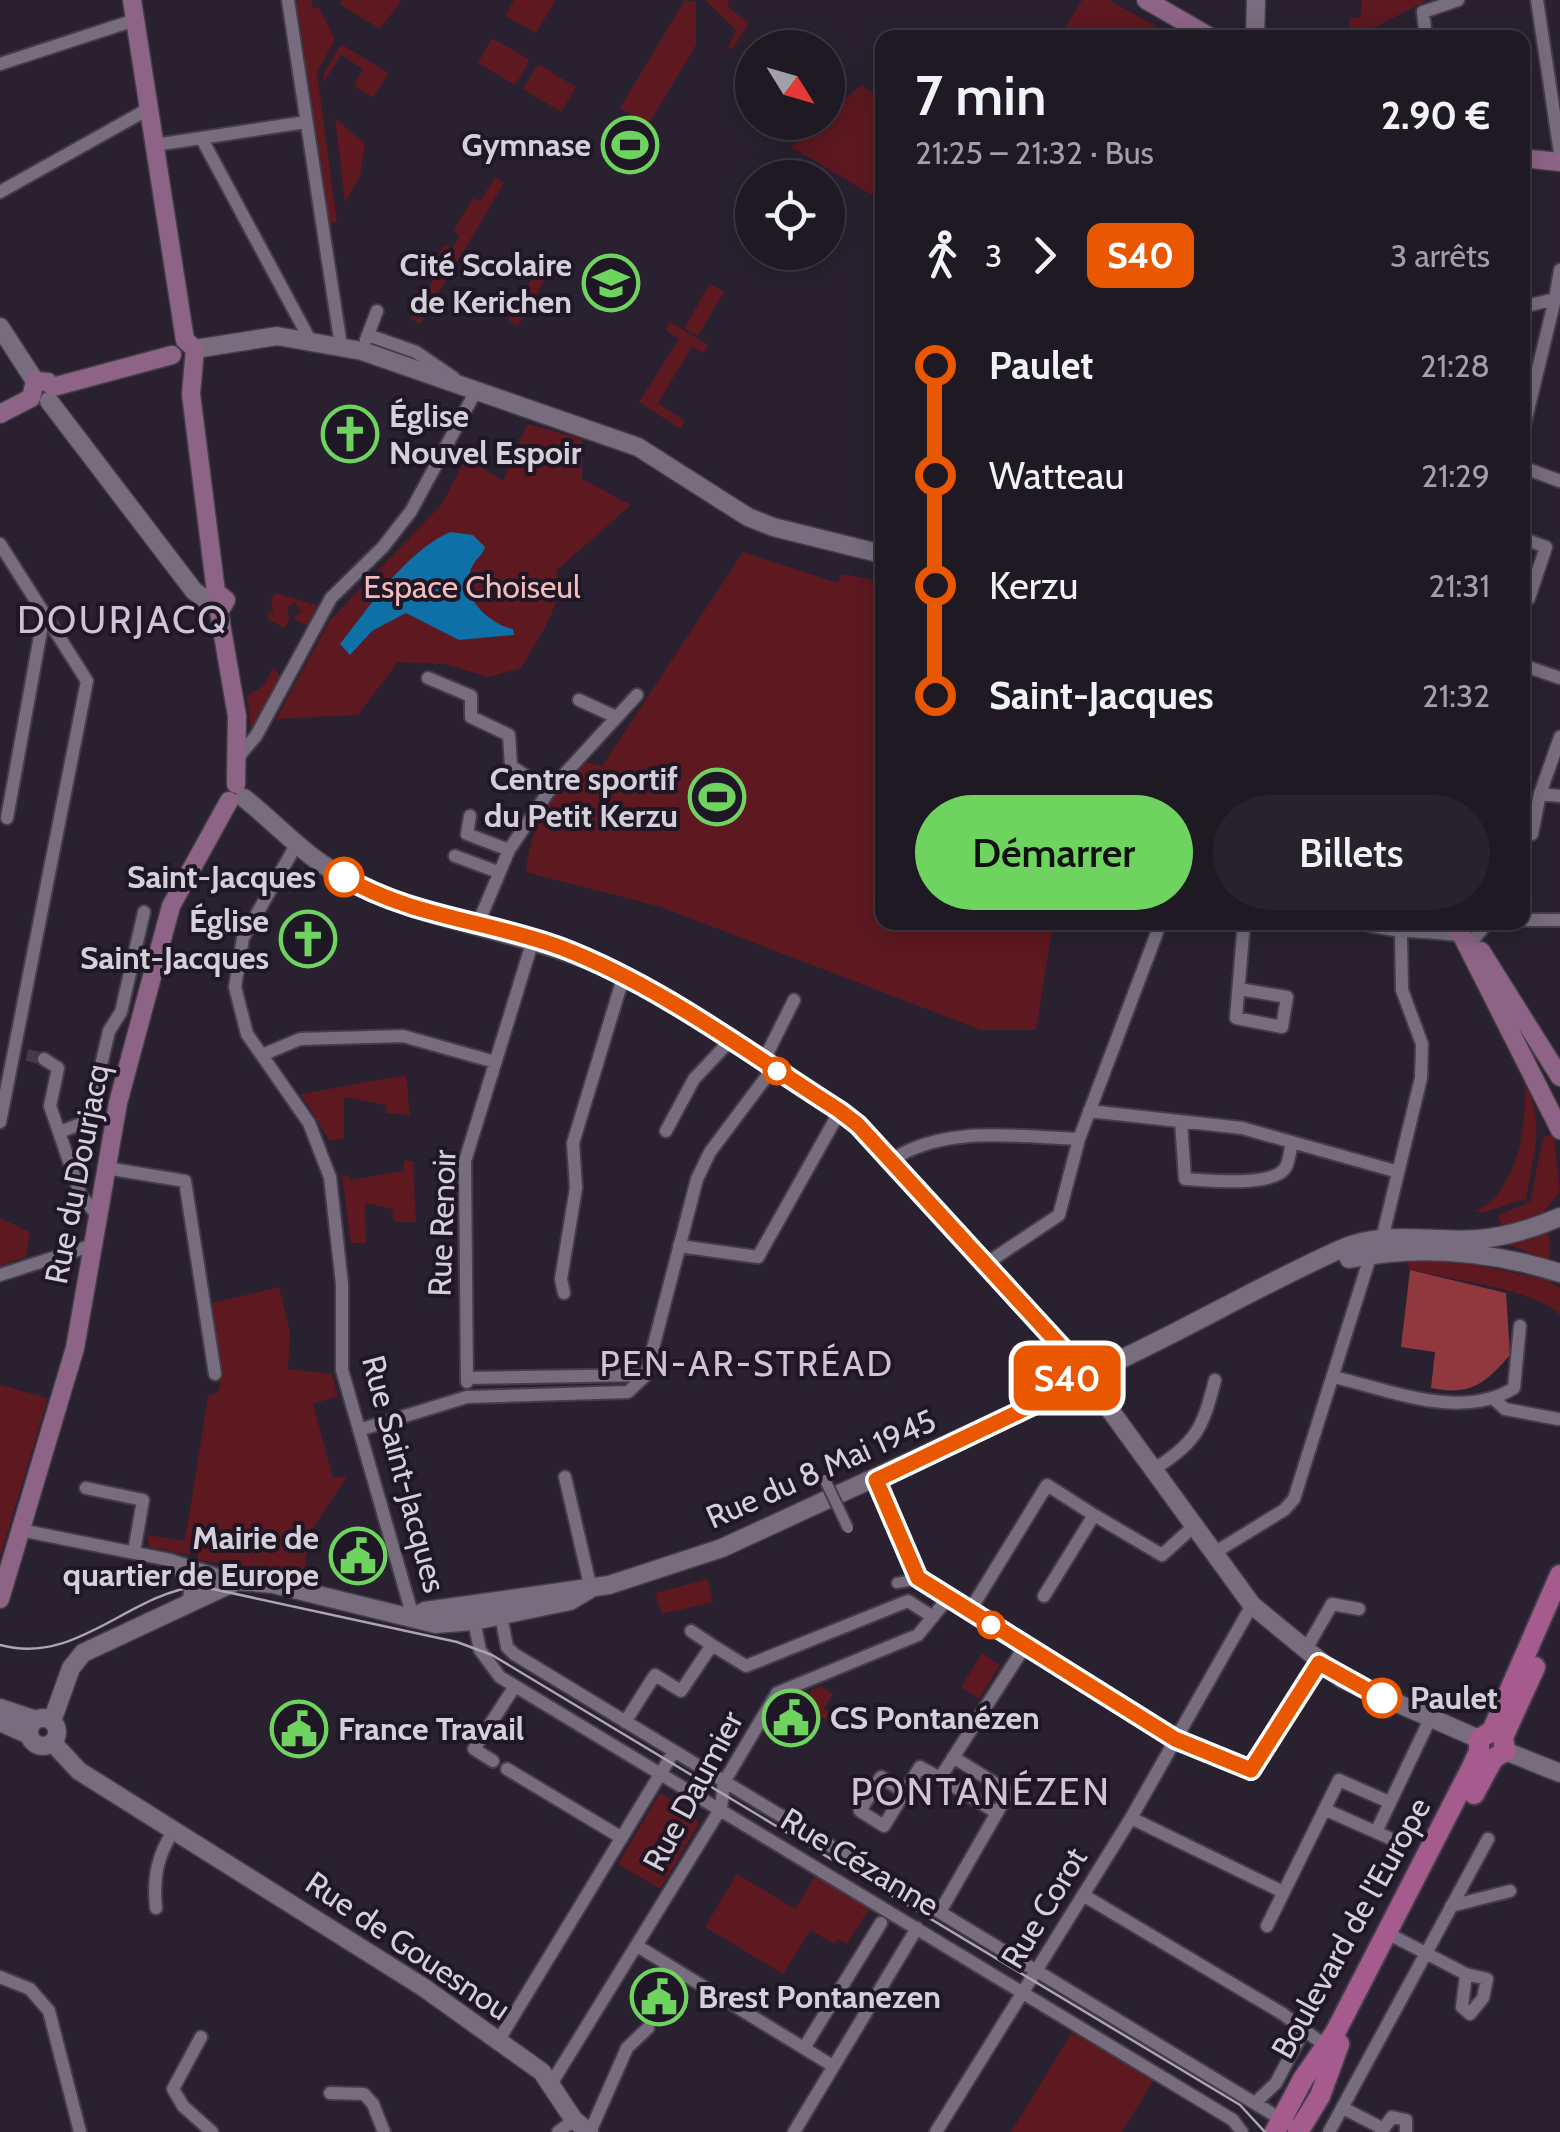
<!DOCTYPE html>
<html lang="fr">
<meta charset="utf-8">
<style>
:root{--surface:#1f1923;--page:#27222b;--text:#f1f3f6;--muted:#a1a0a6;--line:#3c3841;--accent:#6fd35f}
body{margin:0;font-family:Cabin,sans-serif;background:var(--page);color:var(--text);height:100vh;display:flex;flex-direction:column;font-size:38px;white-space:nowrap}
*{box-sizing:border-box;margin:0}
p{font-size:32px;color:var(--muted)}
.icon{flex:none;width:55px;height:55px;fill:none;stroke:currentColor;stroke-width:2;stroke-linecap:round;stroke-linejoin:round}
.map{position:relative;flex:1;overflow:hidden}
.side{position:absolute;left:875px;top:30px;width:655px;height:900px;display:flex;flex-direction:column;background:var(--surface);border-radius:20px;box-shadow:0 5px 25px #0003,0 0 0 2px var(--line)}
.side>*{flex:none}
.badge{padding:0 20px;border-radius:15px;font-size:35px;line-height:65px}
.needle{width:65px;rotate:127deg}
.buttons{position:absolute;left:735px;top:30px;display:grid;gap:20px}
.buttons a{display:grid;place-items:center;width:110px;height:110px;border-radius:50%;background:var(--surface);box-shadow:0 5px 25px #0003,0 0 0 2px var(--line);font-size:50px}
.map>.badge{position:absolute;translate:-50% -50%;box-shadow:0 0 0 5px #fff}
.legs{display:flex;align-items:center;gap:15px;height:110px;padding:0 40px;font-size:32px}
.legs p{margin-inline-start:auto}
.summary{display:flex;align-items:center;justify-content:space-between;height:170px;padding:0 40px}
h1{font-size:55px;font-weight:600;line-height:75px}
.cta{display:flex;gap:20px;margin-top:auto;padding:20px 40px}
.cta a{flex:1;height:115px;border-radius:60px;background:var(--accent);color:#111;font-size:40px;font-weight:600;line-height:115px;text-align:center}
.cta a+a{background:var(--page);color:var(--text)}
ul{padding:0 40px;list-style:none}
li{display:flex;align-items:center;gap:35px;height:110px;font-size:38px}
li i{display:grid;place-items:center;width:15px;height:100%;margin:0 12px;background:currentColor}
li i::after{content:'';width:25px;height:25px;margin:-12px;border:8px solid;border-radius:50%;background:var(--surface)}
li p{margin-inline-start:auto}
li:first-child i{background:linear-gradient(#0000 50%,currentColor 0)}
li:last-child i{background:linear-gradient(currentColor 50%,#0000 0)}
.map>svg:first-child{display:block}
.green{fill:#5d1820}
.forest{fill:#90383e}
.water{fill:#0f6fa7}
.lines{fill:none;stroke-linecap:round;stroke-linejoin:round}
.minor-tunnel{stroke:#433b48;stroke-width:12;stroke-dasharray:12 6;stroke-linecap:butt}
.pedestrian-casing{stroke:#443d49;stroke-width:14}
.minor-casing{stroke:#443d49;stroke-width:16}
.tertiary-casing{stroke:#443d49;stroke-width:21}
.secondary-casing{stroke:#443d49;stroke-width:21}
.primary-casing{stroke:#443d49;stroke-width:24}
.pedestrian{stroke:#776d7e;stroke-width:10}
.minor{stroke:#776d7e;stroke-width:12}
.tertiary{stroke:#776d7e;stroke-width:18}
.secondary{stroke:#8e6486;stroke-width:18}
.primary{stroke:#a55b8e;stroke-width:20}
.tram{stroke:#aba5af;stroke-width:2.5}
.pedestrian-bridge-casing{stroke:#443d49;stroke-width:14;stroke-linecap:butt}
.pedestrian-bridge{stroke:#776d7e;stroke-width:10}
.line-1-casing{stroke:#fff;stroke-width:22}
.line-1{stroke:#ea5701;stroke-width:15}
.stop-1-dot{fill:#fff;stroke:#ea5701;stroke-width:5}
.labels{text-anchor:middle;stroke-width:8;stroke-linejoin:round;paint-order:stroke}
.poi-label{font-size:32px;font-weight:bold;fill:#d4cfd8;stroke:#1f1725;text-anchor:end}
.park-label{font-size:32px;fill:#f0bcbc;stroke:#1f1725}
.stop-label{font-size:32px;font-weight:bold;fill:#d4cfd8;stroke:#1f1725;text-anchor:end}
.street-label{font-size:32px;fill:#d4cfd8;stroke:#1f1725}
.neighbourhood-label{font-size:35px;letter-spacing:2.5px;fill:#cfc4d7;stroke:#1f1725}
.quarter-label{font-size:38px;letter-spacing:2.5px;fill:#cfc4d7;stroke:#1f1725}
</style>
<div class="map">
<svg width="1560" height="2132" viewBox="0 0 1560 2132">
<rect width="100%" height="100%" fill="#29212f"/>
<path class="green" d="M 296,0 L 312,0 L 312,8 L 319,7 L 335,40 L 317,72 L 337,222 L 330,223 Z
M 342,0 L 402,0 L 380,29 L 339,4 Z
M 514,0 L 556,0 L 536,33 L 505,16 Z
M 685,0 L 696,2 L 696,45 L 648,125 L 620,108 Z
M 705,0 L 729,0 L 728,7 L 749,23 L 732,50 L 728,47 L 736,30 Z
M 1082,0 L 1109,0 L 1174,37 L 1059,37 Z
M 1362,0 L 1428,0 L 1356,37 L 1296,37 L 1297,32 L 1325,35 L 1326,30 L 1349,30 L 1350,18 L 1360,18 Z
M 492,38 L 530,60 L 515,85 L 478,63 Z
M 341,44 L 389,73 L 373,98 L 354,86 L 363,69 L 341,55 L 324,82 L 324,73 Z
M 538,64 L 576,87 L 561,112 L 523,89 Z
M 861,85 L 882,98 L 882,201 L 791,147 L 818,123 L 828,122 L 828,114 Z
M 335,118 L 365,144 L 360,176 L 345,202 Z
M 495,177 L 504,183 L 420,324 L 410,318 L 418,305 L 412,300 L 418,290 L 425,294 L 433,281 L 426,276 L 445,244 L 452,248 L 459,237 L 454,230 L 473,198 L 480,201 Z
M 542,261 L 552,267 L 518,326 L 508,320 Z
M 710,284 L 724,292 L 698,336 L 684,328 Z
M 670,322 L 708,345 L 703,353 L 692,347 L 658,403 L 685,421 L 680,429 L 639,402 L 679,339 L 665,330 Z
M 527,424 L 582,439 L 582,479 L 631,505 L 556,571 C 567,602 536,641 521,668 L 489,677 L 444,664 L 398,662 L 358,715 L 276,719 L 330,620 L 442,504 L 466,458 L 503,481 Z
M 743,552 L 837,583 L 843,574 L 882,582 L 882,922 L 1053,923 L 1036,1030 L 981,1030 L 661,907 L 526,872 C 530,826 552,794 582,761 L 602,766 Z
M 277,593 L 318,606 L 307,626 L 293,618 L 301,612 L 295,602 L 288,607 L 289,622 L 284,628 L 268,619 L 267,613 L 273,612 L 271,598 Z
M 274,667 L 280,677 L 251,729 L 247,696 L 263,686 Z
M 406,1075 L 410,1115 L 387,1113 L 386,1105 L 344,1097 L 344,1139 L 329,1140 L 301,1094 Z
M 1524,1079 C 1546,1127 1534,1148 1526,1199 L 1482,1213 L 1476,1211 C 1519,1191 1528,1120 1524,1079 Z
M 1554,1135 L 1560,1192 L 1537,1220 L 1502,1229 L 1498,1215 L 1530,1202 L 1543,1137 Z
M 404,1161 L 413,1161 L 416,1222 L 394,1222 L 392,1209 L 365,1203 L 366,1243 L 351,1243 L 342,1176 L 348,1175 L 350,1180 L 403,1171 Z
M 0,1218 L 30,1232 L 26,1257 L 0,1266 Z
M 1549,1228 L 1550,1261 L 1504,1243 Z
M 1429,1255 L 1548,1280 L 1560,1289 L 1560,1315 C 1539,1290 1444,1278 1410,1270 L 1404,1256 Z
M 279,1287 L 290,1331 L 288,1369 L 332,1374 L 338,1396 L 313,1404 L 333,1478 L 348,1475 L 308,1536 L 304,1576 L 198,1560 L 198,1545 L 192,1545 L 190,1555 L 149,1547 L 147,1535 L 185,1541 L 208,1396 L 217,1393 L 220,1386 L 208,1304 Z
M 0,1385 L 48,1398 L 0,1557 Z
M 708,1579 L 713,1602 L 662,1614 L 655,1593 Z
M 982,1653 L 1000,1665 L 979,1699 L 961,1687 Z
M 821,1686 L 833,1694 L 824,1709 L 846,1723 L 843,1728 L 801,1707 L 812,1690 Z
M 660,1793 L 694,1813 L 699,1824 L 660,1889 L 618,1864 Z
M 737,1874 L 795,1909 L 815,1876 L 869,1909 L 847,1944 L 837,1939 L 834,1944 L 810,1930 L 783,1974 L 705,1927 Z
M 1072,2032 L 1153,2081 L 1122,2132 L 1011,2132 Z"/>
<path class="forest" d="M 1410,1270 L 1506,1293 L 1510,1355 C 1485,1384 1470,1396 1431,1388 L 1435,1352 L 1401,1347 Z"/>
<path class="water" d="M 450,532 L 473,535 L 485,547 C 483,555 476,558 472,567 C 457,595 489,624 513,629 L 514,635 L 459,640 L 406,613 L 372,631 L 350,655 L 340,644 C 371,605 404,553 450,532 Z"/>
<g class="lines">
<path class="minor-tunnel" d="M 27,1055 L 44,1059"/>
<g class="pedestrian-casing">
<path id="pedestrian" d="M 897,1583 L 918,1579"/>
</g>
<g class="minor-casing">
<path id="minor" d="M 288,0 L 341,346
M 1537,0 L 1560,153
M 1426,38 L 1423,12 L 1458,0
M 0,64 L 135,20
M 203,141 L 310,340
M 155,145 L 306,122
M 0,192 L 150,108
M 1522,307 L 1555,299 L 1560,270
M 368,335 L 416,352 L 454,378
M 366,340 L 377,311
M 1522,435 L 1555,299
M 1522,467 L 1560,481
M 1522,538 L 1546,547 L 1529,598 L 1522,599
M 0,544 L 87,681 L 0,1122
M 1522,665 L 1560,678
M 428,678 L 471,696 L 471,717 L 509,735 L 511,766 L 549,791
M 579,700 L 616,717
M 238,757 L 256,736 L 331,598 L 383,547 L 411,511 L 477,389
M 1540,794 L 1560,796
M 470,816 L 467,834 L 509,850
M 7,818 L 44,614
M 1532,834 L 1540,794 L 1560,737
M 295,847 L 243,938 L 235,987 L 247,1034 L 309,1123 L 330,1177 L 342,1284 L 342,1370 L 413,1617
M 455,856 L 498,872
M 1522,920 L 1560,920
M 1358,922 C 1398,935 1422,929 1462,936
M 477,926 L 509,850 L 549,791 L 637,695
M 1474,939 L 1488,922
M 1239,989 L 1287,997 L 1282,1027 L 1236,1018 L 1244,922
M 262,1055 L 300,1039 L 403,1036 L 495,1062
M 44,1059 L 58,1068 L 50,1106 L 81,1196 L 98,1216
M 763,1062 L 794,1000
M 1089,1111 L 1242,1128 L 1395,1171
M 1181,1122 L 1185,1179 C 1207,1180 1274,1188 1286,1167 C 1289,1161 1290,1150 1292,1143
M 666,1131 L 694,1079 L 729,1042
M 60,1132 L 88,1121 L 109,1031 L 121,1012 L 144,912
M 890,1161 C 944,1124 1018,1137 1079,1139
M 106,1168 L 185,1181 L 215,1374
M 1382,1239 L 1421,1078 L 1422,1044 L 1402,990 L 1401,934
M 679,1246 L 758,1257 L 840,1111
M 984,1265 L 1059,1215 L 1079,1139 L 1161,922
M 0,1275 L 93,1245
M 564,1293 L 561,1279 L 576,1188 L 573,1143 L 624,975
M 646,1375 L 697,1179 L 710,1152 L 773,1068
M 1334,1377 C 1390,1390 1461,1421 1514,1388 L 1520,1326
M 467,1382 L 465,1161 L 533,940
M 1495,1400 L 1505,1409 L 1558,1419
M 359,1430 L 467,1397 L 628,1392 L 646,1375 L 467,1378
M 1153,1470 C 1197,1441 1202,1430 1215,1380
M 565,1477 L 591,1589
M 875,1480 L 918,1579 L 1175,1739 L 1251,1770 L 1319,1663
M 86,1488 L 143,1500 L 134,1552
M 20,1530 L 170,1560 L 237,1581
M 1214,1553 L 1284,1510 L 1294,1499 L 1371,1254
M 172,1562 L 191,1587 L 188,1603
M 1044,1596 L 1094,1515 L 1162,1555 L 1194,1526
M 969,1612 L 1047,1485 L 1094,1515
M 501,1616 L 507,1647 L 514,1654 L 1299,2130
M 474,1621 L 480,1650 L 500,1677 L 1233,2120 L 1242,2132
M 691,1631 L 712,1645
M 1305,1651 L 1332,1604 L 1359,1609
M 625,1722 L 655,1675 L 681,1691 L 712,1645 L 746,1666 L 908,1601 L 933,1617
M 493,1761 L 474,1749 L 515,1686
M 507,1769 L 622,1838
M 904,1792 L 881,1777 L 860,1811 L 884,1826 L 920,1767 L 940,1778
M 1326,1810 L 1396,1841
M 997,1813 L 940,1778 L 1025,1646
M 1131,1818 L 1283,1892
M 1376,1832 L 1431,1717
M 1083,1895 L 1283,2014 L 1327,2047
M 1451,1906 L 1510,1891
M 156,1908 C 153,1877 157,1856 174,1830
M 941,1910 L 1009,1792 L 953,1757
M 1267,1926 L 1339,1780 L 1389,1802
M 1387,1933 L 1466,1974 L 1487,1979 L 1483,1998 L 1470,2014 L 1462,2007 L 1466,1974
M 639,1947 L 833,2066
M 0,1977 L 30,1989 L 49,2011 L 80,2132
M 201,2037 L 173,2089 L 183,2106 L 212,2132
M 497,2043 L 673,1753
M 804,2048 L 881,1923
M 551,2084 L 721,1808 L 724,1782 L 777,1693 L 918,1635 L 948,1598
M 330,2093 L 364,2094 L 373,2104 L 384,2132
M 1256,2102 L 1276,2083 L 1305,2028
M 1343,2108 L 1382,2128
M 558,2132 L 574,2120
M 590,2132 L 627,2048 L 648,2028
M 794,2132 L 917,1928
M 936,2132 L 1131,1818 L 1252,1605
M 1329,2132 L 1488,1839
M 1381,2132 L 1392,2117 L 1406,2120 L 1406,2132"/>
</g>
<g class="tertiary-casing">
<path id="tertiary" d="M 1255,38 L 1256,0
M 0,327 L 35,381
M 195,349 L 277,336 L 362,351 L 638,447 L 748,517 L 773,527 L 882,554
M 49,401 L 194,591 L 206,600
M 244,798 C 284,830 304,857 352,882 C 432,923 523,931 605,967 C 681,1000 768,1065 840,1111 L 859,1125 L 1075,1363
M 1349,1259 C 1421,1244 1490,1251 1560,1273
M1067 1379a18 18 0 1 1 36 0a18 18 0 1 1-36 0Z
M 1100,1369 C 1182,1332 1260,1285 1341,1249 C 1385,1229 1433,1243 1478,1239 C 1507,1237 1534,1228 1560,1217
M 1097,1392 L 1252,1605 L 1342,1679 L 1479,1739
M 413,1617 L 425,1611 L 609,1585 L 722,1548 L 1069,1388
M 0,1708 L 36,1720
M29 1732a14 14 0 1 1 28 0a14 14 0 1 1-28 0Z
M 52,1721 L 71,1668 L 83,1653 L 237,1581 L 273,1584 L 436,1624 L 474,1621 L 570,1601 L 590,1589
M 0,1722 L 29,1735
M 53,1743 L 79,1771 L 423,1987 L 542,2072 L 574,2120 L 589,2132
M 1505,1751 L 1560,1773"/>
</g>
<g class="secondary-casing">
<path id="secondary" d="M 132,0 L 185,340
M 1146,0 L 1212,38
M 1522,158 L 1560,162
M 185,340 L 195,349 L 191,394 L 216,592 L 226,600 L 219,612 L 237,716 L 236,784
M 53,387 L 172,355
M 31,398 L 35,381 L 48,382 L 53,387
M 0,414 L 31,398
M 1455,922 L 1560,1130
M 1481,951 L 1560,1077
M 0,1599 L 75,1348 L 118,1103 L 171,906 L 229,801"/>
</g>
<g class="primary-casing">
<path id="primary" d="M 1492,1731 L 1560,1575
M 1503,1737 L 1535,1667
M 1474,1794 L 1493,1759 L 1505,1751 L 1503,1737
M 1275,2132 L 1303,2079 L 1335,2033 L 1471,1769 L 1479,1752 L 1479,1739 L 1492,1731
M 1298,2132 L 1320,2096 L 1339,2044"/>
</g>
<use href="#pedestrian" class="pedestrian"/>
<use href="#minor" class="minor"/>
<use href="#tertiary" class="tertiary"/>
<use href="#secondary" class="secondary"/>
<use href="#primary" class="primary"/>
<path class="tram" d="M 0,1645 C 76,1666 128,1594 199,1586 L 457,1642 L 492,1655 L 1240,2105 L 1265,2132"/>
<g class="pedestrian-bridge-casing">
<path id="pedestrian-bridge" d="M 825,1480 L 848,1528"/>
</g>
<use href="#pedestrian-bridge" class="pedestrian-bridge"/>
</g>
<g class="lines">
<g class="line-1-casing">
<path id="line-1" d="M 344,877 C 411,917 490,921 562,948 C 661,986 750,1054 840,1111 L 858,1125 L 1066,1352 L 1075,1363 L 1067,1374 L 1069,1388 L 876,1480 L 918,1578 L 1175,1739 L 1251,1770 L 1319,1663 L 1382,1698"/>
</g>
<use href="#line-1" class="line-1"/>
</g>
<defs>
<g id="stadium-ring" transform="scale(2.875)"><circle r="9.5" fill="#1f1725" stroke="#6fd35f" stroke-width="1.5"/><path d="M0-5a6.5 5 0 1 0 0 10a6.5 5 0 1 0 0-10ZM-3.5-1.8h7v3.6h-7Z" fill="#6fd35f"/></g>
<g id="school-ring" transform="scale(2.875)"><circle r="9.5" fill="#1f1725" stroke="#6fd35f" stroke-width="1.5"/><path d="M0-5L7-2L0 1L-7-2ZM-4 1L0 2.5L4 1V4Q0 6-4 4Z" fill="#6fd35f"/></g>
<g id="church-ring" transform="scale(2.875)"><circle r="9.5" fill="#1f1725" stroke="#6fd35f" stroke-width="1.5"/><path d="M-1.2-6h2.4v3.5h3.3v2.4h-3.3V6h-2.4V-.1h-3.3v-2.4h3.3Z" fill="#6fd35f"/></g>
<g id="civic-ring" transform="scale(2.875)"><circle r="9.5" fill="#1f1725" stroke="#6fd35f" stroke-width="1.5"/><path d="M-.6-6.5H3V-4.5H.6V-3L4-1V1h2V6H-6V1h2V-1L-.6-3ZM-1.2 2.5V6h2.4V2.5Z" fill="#6fd35f"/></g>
</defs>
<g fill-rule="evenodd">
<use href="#stadium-ring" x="630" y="145"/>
<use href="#school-ring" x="611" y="283"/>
<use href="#church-ring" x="350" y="434"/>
<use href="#stadium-ring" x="717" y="797"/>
<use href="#church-ring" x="308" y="939"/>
<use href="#civic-ring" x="358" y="1556"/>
<use href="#civic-ring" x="791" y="1718"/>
<use href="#civic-ring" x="299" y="1729"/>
<use href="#civic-ring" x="659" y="1997"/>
</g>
<g class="stop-1-dot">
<circle cx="344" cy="877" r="18"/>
<circle cx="777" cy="1071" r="12"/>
<circle cx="991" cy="1625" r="12"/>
<circle cx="1382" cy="1698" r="18"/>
</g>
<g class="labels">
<g class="poi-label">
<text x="591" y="156">Gymnase</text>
<text x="572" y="276">Cité Scolaire<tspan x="572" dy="37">de Kerichen</tspan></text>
<text x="389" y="427" text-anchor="start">Église<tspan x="389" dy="37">Nouvel Espoir</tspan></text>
<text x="678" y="790">Centre sportif<tspan x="678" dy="37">du Petit Kerzu</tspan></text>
<text x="269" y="932">Église<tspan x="269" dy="37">Saint-Jacques</tspan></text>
<text x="319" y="1549">Mairie de<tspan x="319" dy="37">quartier de Europe</tspan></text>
<text x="830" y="1729" text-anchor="start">CS Pontanézen</text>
<text x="338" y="1740" text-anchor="start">France Travail</text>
<text x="698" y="2008" text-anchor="start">Brest Pontanezen</text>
</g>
<g class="park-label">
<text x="472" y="598">Espace Choiseul</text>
</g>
<g class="stop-label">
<text x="316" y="888">Saint-Jacques</text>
<text x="1410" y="1709" text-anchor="start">Paulet</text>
</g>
<g class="street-label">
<text transform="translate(77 1174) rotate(-79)" y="11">Rue du Dourjacq</text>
<text transform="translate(442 1223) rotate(-88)" y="11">Rue Renoir</text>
<text transform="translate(821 1469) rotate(-24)" y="11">Rue du 8 Mai 1945</text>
<text transform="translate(404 1474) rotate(75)" y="11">Rue Saint-Jacques</text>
<text transform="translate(693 1791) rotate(-62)" y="11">Rue Daumier</text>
<text transform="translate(860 1862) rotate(31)" y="11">Rue Cézanne</text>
<text transform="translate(1044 1908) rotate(-59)" y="11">Rue Corot</text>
<text transform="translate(1351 1928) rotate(-61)" y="11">Boulevard de l'Europe</text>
<text transform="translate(408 1946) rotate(34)" y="11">Rue de Gouesnou</text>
</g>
<g class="neighbourhood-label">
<text x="747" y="1376">PEN-AR-STRÉAD</text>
</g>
<g class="quarter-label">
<text x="123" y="633">DOURJACQ</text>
<text x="981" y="1805">PONTANÉZEN</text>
</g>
</g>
</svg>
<div class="buttons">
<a><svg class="needle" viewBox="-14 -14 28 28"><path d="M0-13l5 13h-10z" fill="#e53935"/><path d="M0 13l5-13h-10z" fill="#a1a0a6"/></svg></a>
<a><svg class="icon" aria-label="locate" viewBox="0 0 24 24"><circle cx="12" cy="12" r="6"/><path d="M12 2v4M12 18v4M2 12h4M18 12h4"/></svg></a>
</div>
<b class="badge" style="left:1067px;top:1378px;background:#ea5701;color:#fff">S40</b>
<section class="side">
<div class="summary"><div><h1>7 min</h1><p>21:25 – 21:32 · Bus</p></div><b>2.90 €</b></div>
<div class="legs"><svg class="icon" aria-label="walk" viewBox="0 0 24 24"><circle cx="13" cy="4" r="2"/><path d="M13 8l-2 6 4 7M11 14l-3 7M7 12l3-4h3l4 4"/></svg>3<svg class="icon" aria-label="forward" viewBox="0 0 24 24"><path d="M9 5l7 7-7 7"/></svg><b class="badge" style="background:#ea5701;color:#fff">S40</b><p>3 arrêts</p></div>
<ul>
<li><i style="color:#ea5701"></i><b>Paulet</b><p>21:28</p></li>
<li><i style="color:#ea5701"></i><span>Watteau</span><p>21:29</p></li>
<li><i style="color:#ea5701"></i><span>Kerzu</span><p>21:31</p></li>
<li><i style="color:#ea5701"></i><b>Saint-Jacques</b><p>21:32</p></li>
</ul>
<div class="cta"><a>Démarrer</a><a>Billets</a></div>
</section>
</div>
